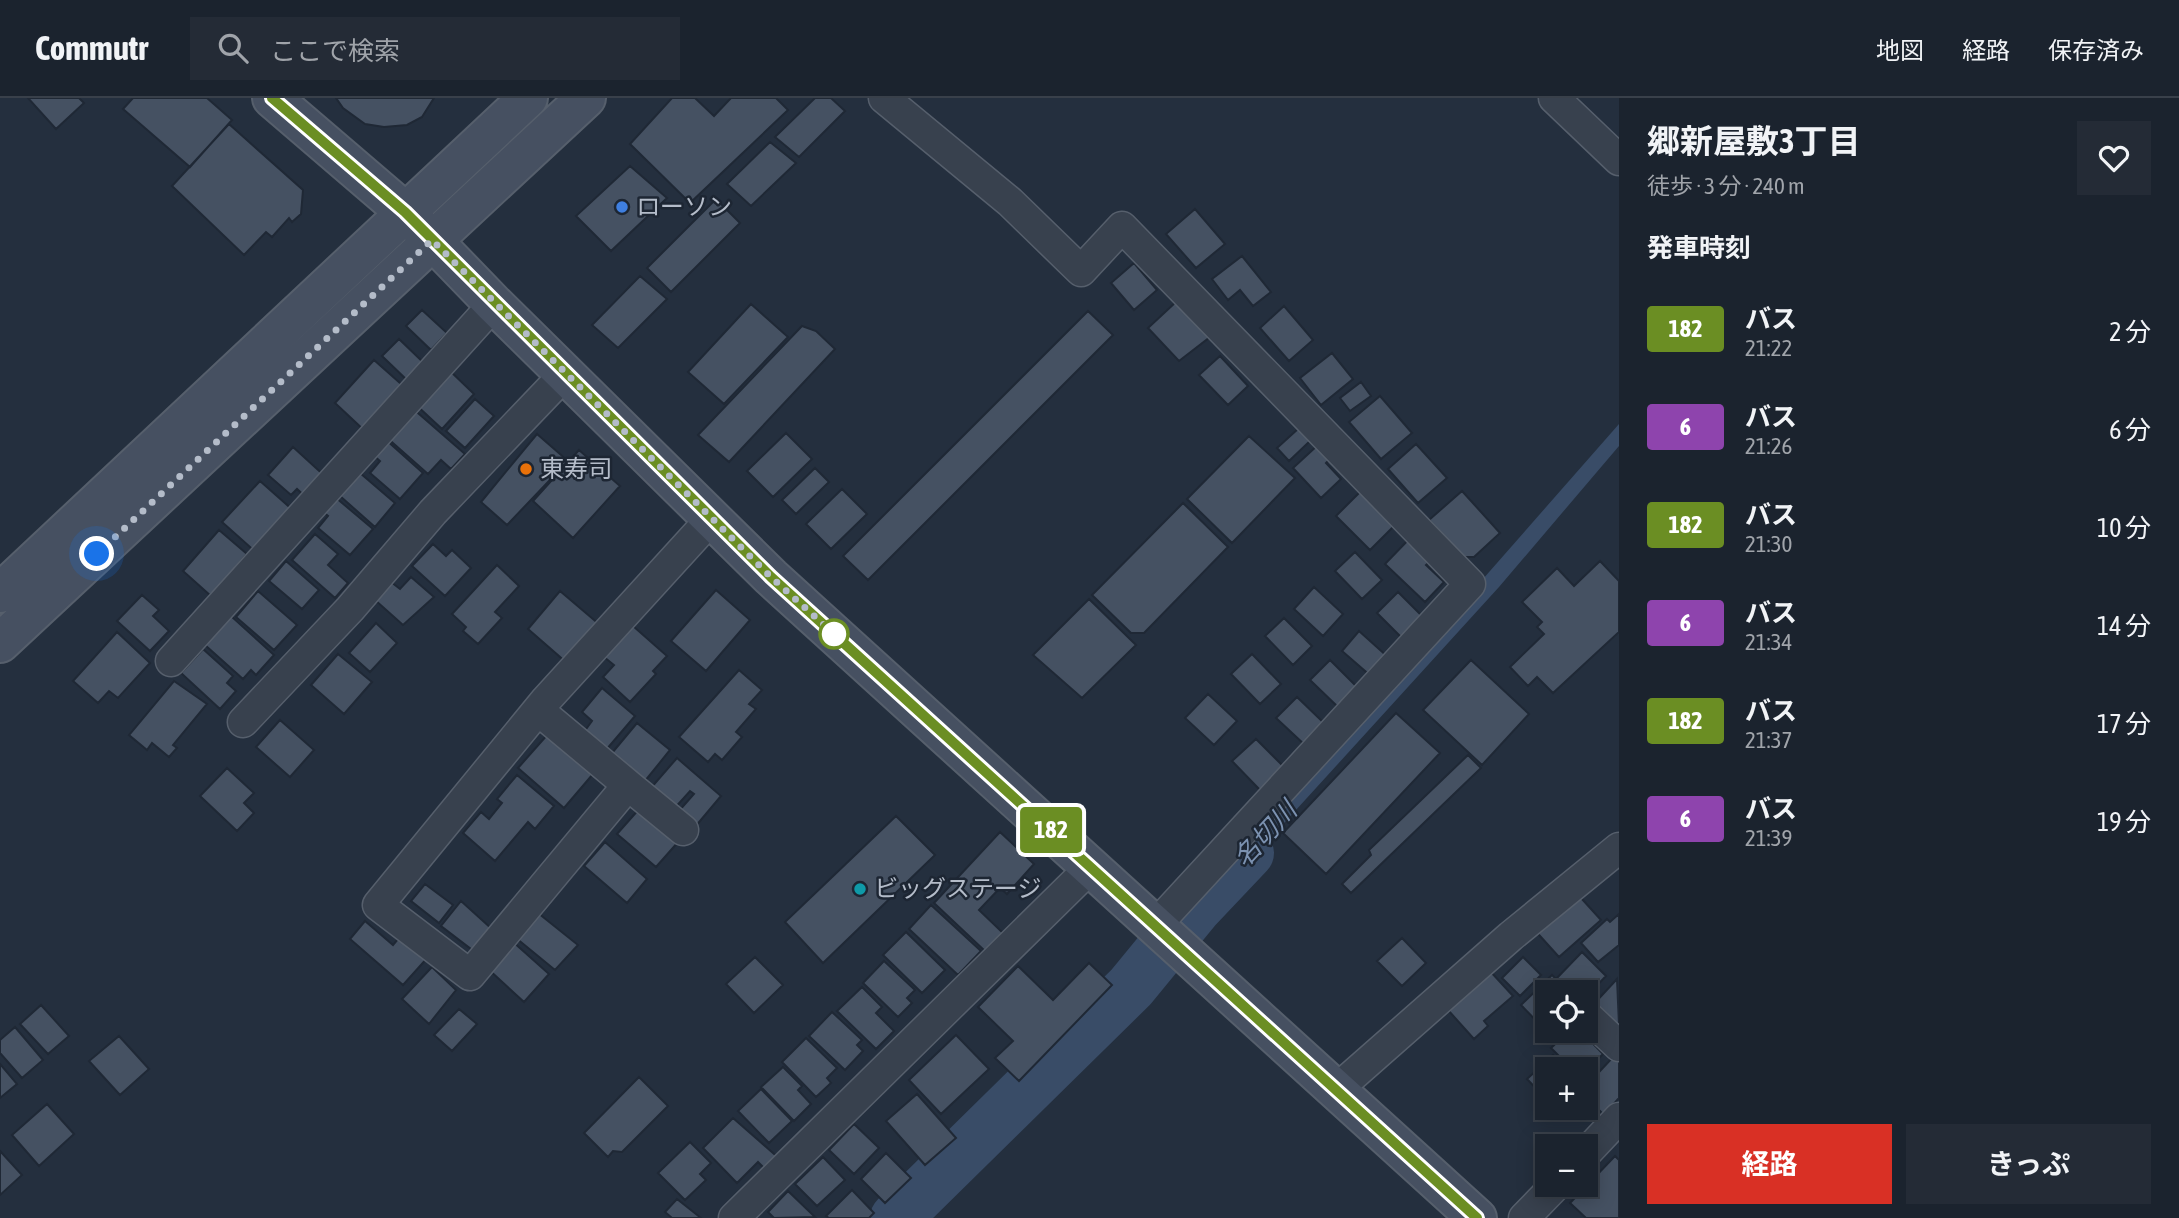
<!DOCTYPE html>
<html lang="ja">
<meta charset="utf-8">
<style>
:root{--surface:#1b232e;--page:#242b36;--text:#f1f3f6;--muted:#a0a4aa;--line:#39404a;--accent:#d93025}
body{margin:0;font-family:"Asap Condensed","Noto Sans JP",sans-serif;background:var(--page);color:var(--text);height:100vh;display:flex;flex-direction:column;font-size:26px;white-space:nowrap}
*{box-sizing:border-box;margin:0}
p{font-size:23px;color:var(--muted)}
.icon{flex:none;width:38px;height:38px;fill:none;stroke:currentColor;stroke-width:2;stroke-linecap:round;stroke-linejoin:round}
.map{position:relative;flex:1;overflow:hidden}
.side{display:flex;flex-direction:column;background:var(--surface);width:560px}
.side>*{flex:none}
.badge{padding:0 14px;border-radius:5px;font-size:24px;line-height:46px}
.tools{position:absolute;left:1535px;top:882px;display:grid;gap:14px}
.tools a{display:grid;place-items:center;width:63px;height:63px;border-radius:0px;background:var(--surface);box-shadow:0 4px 18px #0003,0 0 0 2px var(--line);font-size:35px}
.you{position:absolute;width:35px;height:35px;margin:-18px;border:5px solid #fff;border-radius:50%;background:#1a73e8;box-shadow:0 0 0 10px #1a73e833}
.map>.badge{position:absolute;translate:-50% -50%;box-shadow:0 0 0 4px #fff}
h2{padding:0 28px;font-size:26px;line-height:63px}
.round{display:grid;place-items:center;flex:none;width:74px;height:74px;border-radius:0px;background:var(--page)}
.overview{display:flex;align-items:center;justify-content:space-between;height:119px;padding:0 28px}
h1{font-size:33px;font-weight:700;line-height:52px}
.action{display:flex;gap:14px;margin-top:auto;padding:14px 28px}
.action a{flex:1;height:80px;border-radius:0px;background:var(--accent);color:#fff;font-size:28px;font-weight:700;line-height:80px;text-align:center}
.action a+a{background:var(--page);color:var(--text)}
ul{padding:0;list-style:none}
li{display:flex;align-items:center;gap:21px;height:98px;padding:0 28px}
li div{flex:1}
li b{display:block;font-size:26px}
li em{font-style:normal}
li .badge{min-width:77px;font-weight:700;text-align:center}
header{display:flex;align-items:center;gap:42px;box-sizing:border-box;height:98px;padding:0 35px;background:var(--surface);border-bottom:2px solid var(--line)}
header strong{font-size:33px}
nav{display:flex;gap:38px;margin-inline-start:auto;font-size:24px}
.search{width:490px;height:63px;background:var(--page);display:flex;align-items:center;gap:18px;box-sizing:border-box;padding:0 24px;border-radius:0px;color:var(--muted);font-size:26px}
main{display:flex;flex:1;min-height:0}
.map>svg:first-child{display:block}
.water{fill:#394c67}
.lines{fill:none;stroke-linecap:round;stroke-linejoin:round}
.river{stroke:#394c67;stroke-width:52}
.building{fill:#455162;stroke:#1f2835;stroke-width:2}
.street-casing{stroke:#565f6c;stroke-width:33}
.secondary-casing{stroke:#565f6c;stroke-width:42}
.street{stroke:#38414e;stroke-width:30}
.secondary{stroke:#465061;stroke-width:38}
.line-casing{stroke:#fff;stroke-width:16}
.line{stroke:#6b8e23;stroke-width:10}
.walk{stroke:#b4bcc9;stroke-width:7;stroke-dasharray:0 12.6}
.shop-dot{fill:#3f7fe0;stroke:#1d2633;stroke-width:2.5}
.food-dot{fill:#e8710a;stroke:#1d2633;stroke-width:2.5}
.stop-dot{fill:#fff;stroke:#6b8e23;stroke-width:3.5}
.culture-dot{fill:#0f9aa8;stroke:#1d2633;stroke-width:2.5}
.labels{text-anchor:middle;stroke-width:5;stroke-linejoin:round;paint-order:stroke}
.poi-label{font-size:24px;fill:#b4bcc9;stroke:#1d2633;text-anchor:start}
.water-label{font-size:26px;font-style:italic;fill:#7c92b1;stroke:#1d2633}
</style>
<header>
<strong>Commutr</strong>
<div class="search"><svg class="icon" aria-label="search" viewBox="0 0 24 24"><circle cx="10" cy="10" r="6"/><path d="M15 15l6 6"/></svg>ここで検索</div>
<nav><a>地図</a><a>経路</a><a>保存済み</a></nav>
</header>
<main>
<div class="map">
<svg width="1619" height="1120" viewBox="0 0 1619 1120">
<rect width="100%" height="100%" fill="#242f3e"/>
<path class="water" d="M 1619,326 L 1619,348 L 1499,489 L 1205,812 L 1192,803 L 1316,671 Z"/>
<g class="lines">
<path class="river" d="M 896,1120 L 1131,889 L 1195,811 L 1248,755"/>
</g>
<path class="building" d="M 28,0 L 79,0 L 84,5 L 56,31 Z
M 133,0 L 207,0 L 232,22 L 190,69 L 123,11 Z
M 336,0 L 434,0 L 422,19 L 407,27 L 384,29 L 365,26 L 343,10 Z
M 672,0 L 695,0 L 714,18 L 731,0 L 776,0 L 788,12 L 690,105 L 630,46 Z
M 815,0 L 831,0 L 845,13 L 799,59 L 775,39 Z
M 229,26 L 303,92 L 301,116 L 292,124 L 289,120 L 272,139 L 266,134 L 244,157 L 172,88 Z
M 770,44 L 796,65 L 751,108 L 727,86 Z
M 630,68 L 667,100 L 611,153 L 576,118 Z
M 716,101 L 740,125 L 671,194 L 647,170 Z
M 1195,111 L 1225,146 L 1196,170 L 1166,136 Z
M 1242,158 L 1271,194 L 1253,208 L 1240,192 L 1228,202 L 1212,181 Z
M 1134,165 L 1157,192 L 1134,212 L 1111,185 Z
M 640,178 L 667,201 L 618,250 L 592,227 Z
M 1177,203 L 1210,239 L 1179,263 L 1148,230 Z
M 751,206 L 788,239 L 724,306 L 688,274 Z
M 1284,208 L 1313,242 L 1289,263 L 1260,230 Z
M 422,212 L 447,235 L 431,252 L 406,228 Z
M 1088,213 L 1113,237 L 868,482 L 843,458 Z
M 802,228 L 816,233 L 835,251 L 729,364 L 698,337 Z
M 399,241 L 426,267 L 409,284 L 382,258 Z
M 1332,255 L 1353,281 L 1321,307 L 1300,280 Z
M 1220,258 L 1248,288 L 1228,307 L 1199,277 Z
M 374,262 L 409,293 L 366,334 L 335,305 Z
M 447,270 L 474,296 L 442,331 L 414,305 Z
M 1361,284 L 1371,298 L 1350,313 L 1340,300 Z
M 1380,298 L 1412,335 L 1381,361 L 1349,324 Z
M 475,301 L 494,318 L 465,350 L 446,333 Z
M 411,309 L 465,356 L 451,371 L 441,362 L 428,376 L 385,338 Z
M 1299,330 L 1310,343 L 1289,363 L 1277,350 Z
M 786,335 L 812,361 L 773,399 L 747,373 Z
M 537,336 L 568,363 L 507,427 L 481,404 Z
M 1249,338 L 1295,380 L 1232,445 L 1187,401 Z
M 385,341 L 423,375 L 400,401 L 370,375 L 380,363 L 372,356 Z
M 1319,346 L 1332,359 L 1326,365 L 1341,381 L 1321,400 L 1293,370 Z
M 1416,346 L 1447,380 L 1418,405 L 1388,371 Z
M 293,349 L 328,381 L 309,402 L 297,391 L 291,397 L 268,377 Z
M 579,352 L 620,388 L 573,440 L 533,403 Z
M 815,370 L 829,384 L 796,416 L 782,402 Z
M 360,375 L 395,405 L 375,429 L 340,398 Z
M 260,383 L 295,414 L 258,456 L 222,424 Z
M 1364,390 L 1398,424 L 1370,452 L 1336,418 Z
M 842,391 L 867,416 L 831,451 L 806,426 Z
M 1462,393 L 1500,435 L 1474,459 L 1464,459 L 1429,422 Z
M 335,399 L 373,431 L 350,457 L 318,430 L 328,418 L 322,413 Z
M 1183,405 L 1228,449 L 1144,535 L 1131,535 L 1092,497 Z
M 219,432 L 247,456 L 236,469 L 246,478 L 221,507 L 183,473 Z
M 315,436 L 338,456 L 328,467 L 348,485 L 335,500 L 292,462 Z
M 1413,437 L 1435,459 L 1426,467 L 1444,484 L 1425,504 L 1385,466 Z
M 433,446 L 446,458 L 452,452 L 471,470 L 445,498 L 412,468 Z
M 1355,454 L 1382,482 L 1362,501 L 1335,473 Z
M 286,463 L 319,492 L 302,511 L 269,483 Z
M 1600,463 L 1619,483 L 1619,534 L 1553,595 L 1537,579 L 1528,588 L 1510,569 L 1544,536 L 1537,529 L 1542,524 L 1522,504 L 1557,470 L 1574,488 Z
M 497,467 L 519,488 L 495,514 L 502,520 L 478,546 L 463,533 L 466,529 L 452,516 Z
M 411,479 L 434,499 L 403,527 L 375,502 L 391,484 L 400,491 Z
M 1314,489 L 1343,516 L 1323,538 L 1294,511 Z
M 716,492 L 750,522 L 706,573 L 671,543 Z
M 258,493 L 297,527 L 274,552 L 236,519 Z
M 560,493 L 600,527 L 567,565 L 528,531 Z
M 1398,494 L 1424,520 L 1403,541 L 1377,515 Z
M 142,497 L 159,512 L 153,518 L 169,533 L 150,553 L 117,523 Z
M 1089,501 L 1136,547 L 1082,600 L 1033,557 Z
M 231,518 L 274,557 L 256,577 L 251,572 L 243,581 L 205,547 Z
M 1284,520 L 1312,548 L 1293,567 L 1265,538 Z
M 376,525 L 397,545 L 370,574 L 349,555 Z
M 633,528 L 667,558 L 653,573 L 656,576 L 630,604 L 603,579 L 614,567 L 604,559 Z
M 1359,533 L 1389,560 L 1372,579 L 1342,553 Z
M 117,534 L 150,565 L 118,600 L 109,593 L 98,605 L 73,583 Z
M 203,551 L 233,578 L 227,585 L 236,593 L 220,611 L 181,575 Z
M 338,556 L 372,584 L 344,616 L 311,587 Z
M 1252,556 L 1281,586 L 1260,606 L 1231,576 Z
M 1330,562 L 1357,589 L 1338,609 L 1310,582 Z
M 1471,562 L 1529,616 L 1482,667 L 1423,612 Z
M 739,572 L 762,592 L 749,606 L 756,611 L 736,634 L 742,639 L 722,662 L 715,656 L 708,664 L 679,639 Z
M 174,583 L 207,606 L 173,647 L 177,650 L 169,659 L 152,645 L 147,652 L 129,637 Z
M 602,590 L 635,618 L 606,652 L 584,634 L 592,623 L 582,614 Z
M 1208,596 L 1237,623 L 1214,647 L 1185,620 Z
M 1297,599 L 1326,627 L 1306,648 L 1276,620 Z
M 1396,615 L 1440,655 L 1326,776 L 1283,735 Z
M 280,622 L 314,652 L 290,679 L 256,649 Z
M 637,625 L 670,652 L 645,683 L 612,655 Z
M 548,636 L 593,676 L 564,710 L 518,670 Z
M 1256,641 L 1284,669 L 1260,692 L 1232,663 Z
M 1468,657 L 1481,670 L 1351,795 L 1342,786 L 1371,757 L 1369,752 Z
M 677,660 L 721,698 L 695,729 L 678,714 L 694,696 L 690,693 L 673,712 L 650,691 Z
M 227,670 L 254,695 L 244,705 L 254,715 L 237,733 L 200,698 Z
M 517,677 L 554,708 L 535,731 L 528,724 L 495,763 L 463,735 L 481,714 L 489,721 L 502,705 L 497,701 Z
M 640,710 L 679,743 L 656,769 L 617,736 Z
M 896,718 L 935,757 L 823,865 L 785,824 Z
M 1000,734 L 1034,766 L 1007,796 L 1000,790 L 979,812 L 1003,835 L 986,854 L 934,805 Z
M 605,744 L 647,781 L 627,805 L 584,768 Z
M 425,786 L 453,807 L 439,825 L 411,803 Z
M 1572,790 L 1601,822 L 1559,859 L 1531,828 Z
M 461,803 L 493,832 L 475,854 L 441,828 Z
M 931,807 L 981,853 L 958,877 L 909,831 Z
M 538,815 L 578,847 L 555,872 L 516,840 Z
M 1619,816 L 1619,847 L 1598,864 L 1581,845 L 1607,821 L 1610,824 Z
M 365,823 L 393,847 L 403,835 L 429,858 L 403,887 L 350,841 Z
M 906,834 L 945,872 L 922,895 L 883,857 Z
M 1402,840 L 1426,865 L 1402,888 L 1377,863 Z
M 512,843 L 549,876 L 524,904 L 487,870 Z
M 1582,854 L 1606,878 L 1586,899 L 1586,894 L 1569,894 L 1556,881 Z
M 755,859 L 783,887 L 754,915 L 726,886 Z
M 1523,859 L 1541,877 L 1520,898 L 1502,880 Z
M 884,863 L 915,892 L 907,900 L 912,905 L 898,919 L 863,885 Z
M 1089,865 L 1112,887 L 1019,983 L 995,960 L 1013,943 L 978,909 L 1018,868 L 1053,902 Z
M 432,869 L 456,892 L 429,926 L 402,901 Z
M 1490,873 L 1513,898 L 1484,923 L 1488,928 L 1474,941 L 1448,912 Z
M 1552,877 L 1569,894 L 1547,894 L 1547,933 L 1551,933 L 1548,935 L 1521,907 Z
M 1617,881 L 1619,927 L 1615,931 L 1591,909 Z
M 862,889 L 882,909 L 876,915 L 894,933 L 876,951 L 837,913 Z
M 41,907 L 69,938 L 48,956 L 20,926 Z
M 459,911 L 477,926 L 452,953 L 434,937 Z
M 832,914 L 862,942 L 857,947 L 863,953 L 845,972 L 809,938 Z
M 15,929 L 43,962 L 22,980 L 0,955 L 0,942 Z
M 1569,933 L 1581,933 L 1603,956 L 1586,973 L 1572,971 L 1551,950 Z
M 956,937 L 989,971 L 941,1016 L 909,982 Z
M 119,938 L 149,971 L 120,997 L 89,963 Z
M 806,940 L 837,970 L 827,980 L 831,985 L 816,999 L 782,964 Z
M 1553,957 L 1566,971 L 1547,971 L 1547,1002 L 1527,981 Z
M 1614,958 L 1619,963 L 1619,1000 L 1604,1017 L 1586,999 L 1586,988 Z
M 0,966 L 17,986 L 0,1000 Z
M 783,969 L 802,988 L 798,992 L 811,1006 L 794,1023 L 761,989 Z
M 639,979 L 668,1008 L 622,1054 L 613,1053 L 608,1059 L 584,1035 Z
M 761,991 L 792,1023 L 769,1045 L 738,1013 Z
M 917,996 L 956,1040 L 925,1067 L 886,1023 Z
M 47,1006 L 74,1036 L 39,1068 L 12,1037 Z
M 733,1020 L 781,1062 L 768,1074 L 758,1064 L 737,1085 L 703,1050 Z
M 854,1026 L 879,1050 L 854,1076 L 829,1052 Z
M 690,1044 L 711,1065 L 700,1076 L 706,1082 L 685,1102 L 658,1075 Z
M 0,1053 L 22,1077 L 0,1097 Z
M 886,1055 L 911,1080 L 885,1105 L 861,1081 Z
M 1615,1058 L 1619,1062 L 1619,1120 L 1586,1120 L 1570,1105 Z
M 823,1059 L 845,1082 L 817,1108 L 795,1086 Z
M 852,1092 L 874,1115 L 869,1120 L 829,1120 L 826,1118 Z
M 788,1093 L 815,1119 L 774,1120 L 768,1114 Z
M 677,1101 L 701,1120 L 672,1120 L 665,1114 Z"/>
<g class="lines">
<g class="street-casing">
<path id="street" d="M 884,0 L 1010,104 L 1081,173 L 1122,129 L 1470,486 L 1156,827
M 1554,0 L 1619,62
M 171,563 L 494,206
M 538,612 L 628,687 L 470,877 L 378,807 L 546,602 L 712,420
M 243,624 L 350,511 L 433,414 L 565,276
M 628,687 L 683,732
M 1588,919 L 1619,948
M 1336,992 L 1511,838 L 1619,750
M 1586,1055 L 1619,1020
M 734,1120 L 1091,769
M 1524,1120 L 1556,1087"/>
</g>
<g class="secondary-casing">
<path id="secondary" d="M 272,0 L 405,114 L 494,206 L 771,479 L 1477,1120
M 0,495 L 528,0
M 0,545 L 586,0"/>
</g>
<use href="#street" class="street"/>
<use href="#secondary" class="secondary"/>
</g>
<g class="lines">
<g class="line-casing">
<path id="line" d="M 272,0 L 405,114 L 771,479 L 1477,1120"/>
</g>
<use href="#line" class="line"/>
<path class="walk" d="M 97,456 L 432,142 L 771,479 L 834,536"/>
</g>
<circle class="shop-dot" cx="622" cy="109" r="7"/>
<circle class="food-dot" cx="526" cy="371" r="7"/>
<circle class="stop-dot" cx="834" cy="536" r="14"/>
<circle class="culture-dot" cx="860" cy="791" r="7"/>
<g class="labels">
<g class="poi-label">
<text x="636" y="117">ローソン</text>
<text x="540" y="379">東寿司</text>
<text x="874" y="799">ビッグステージ</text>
</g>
<g class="water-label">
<text transform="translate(1265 736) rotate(-47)" y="9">名切川</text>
</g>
</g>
</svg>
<div class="tools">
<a><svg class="icon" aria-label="locate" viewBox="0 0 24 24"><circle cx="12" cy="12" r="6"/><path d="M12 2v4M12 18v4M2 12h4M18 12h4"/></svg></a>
<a>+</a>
<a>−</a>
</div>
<div class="you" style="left:97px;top:456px"></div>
<b class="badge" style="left:1051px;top:732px;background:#6b8e23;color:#fff">182</b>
</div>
<section class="side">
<div class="overview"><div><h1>郷新屋敷3丁目</h1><p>徒歩 · 3 分 · 240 m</p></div><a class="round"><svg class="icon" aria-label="heart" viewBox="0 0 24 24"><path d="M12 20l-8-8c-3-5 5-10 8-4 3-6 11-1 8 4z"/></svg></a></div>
<h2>発車時刻</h2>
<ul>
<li><span class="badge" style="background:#6b8e23;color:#fff">182</span><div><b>バス</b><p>21:22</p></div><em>2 分</em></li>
<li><span class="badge" style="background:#8e44ad;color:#fff">6</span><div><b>バス</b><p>21:26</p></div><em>6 分</em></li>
<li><span class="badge" style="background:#6b8e23;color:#fff">182</span><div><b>バス</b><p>21:30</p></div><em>10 分</em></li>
<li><span class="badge" style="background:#8e44ad;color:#fff">6</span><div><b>バス</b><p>21:34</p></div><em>14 分</em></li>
<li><span class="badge" style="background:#6b8e23;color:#fff">182</span><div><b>バス</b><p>21:37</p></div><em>17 分</em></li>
<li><span class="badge" style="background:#8e44ad;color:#fff">6</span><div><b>バス</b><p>21:39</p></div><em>19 分</em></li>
</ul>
<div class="action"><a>経路</a><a>きっぷ</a></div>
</section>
</main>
